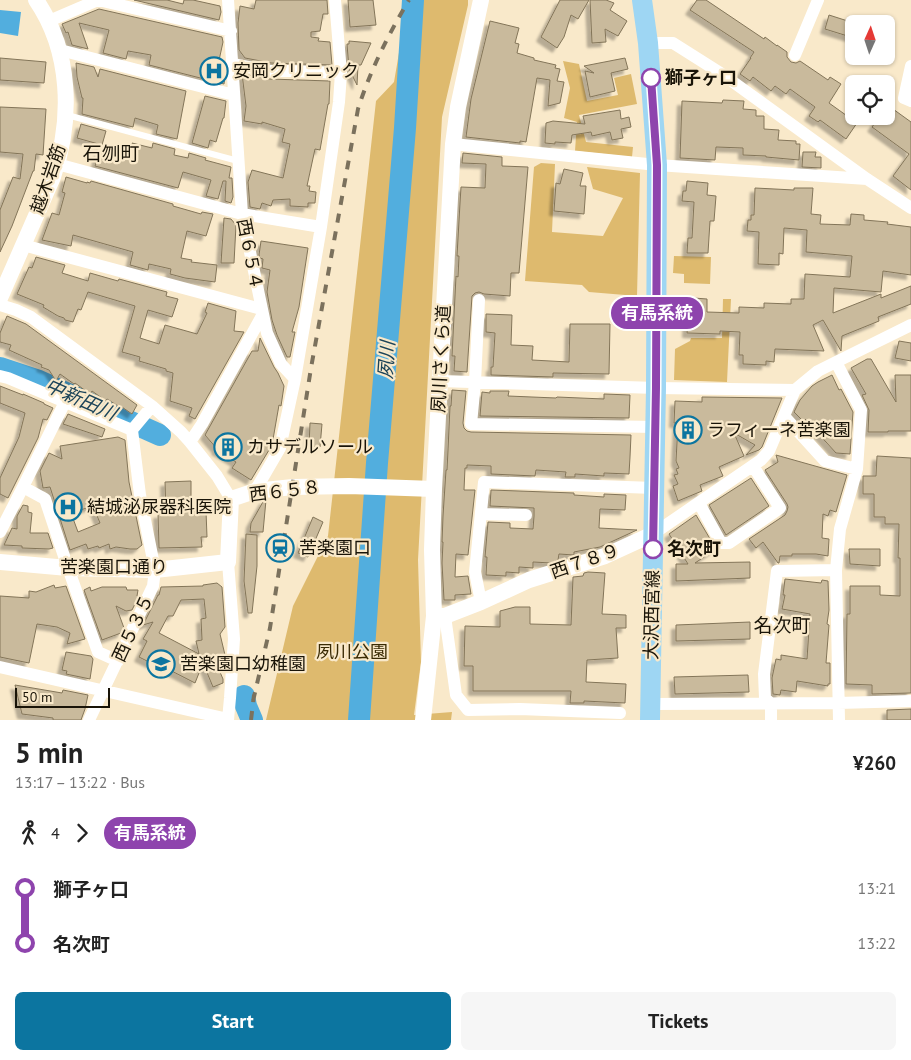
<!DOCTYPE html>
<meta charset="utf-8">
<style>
:root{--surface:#fff;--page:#f6f6f6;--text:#222;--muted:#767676;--accent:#0c75a0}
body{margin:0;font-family:"PT Sans","Noto Sans JP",sans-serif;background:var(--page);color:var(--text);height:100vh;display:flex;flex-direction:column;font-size:19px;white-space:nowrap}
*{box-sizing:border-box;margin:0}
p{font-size:16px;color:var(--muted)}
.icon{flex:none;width:28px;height:28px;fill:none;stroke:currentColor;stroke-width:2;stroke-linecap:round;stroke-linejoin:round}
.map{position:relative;height:720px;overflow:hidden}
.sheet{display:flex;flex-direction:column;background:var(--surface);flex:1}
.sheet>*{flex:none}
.badge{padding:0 10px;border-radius:16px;font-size:18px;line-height:32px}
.needle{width:32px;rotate:3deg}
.fabs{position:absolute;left:845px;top:15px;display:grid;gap:10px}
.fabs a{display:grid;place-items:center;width:50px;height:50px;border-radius:8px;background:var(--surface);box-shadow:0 1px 4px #0004;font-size:25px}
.scale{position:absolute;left:15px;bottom:12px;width:95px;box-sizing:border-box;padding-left:5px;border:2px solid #191408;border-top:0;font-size:14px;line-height:18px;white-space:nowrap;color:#191408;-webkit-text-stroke:4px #f9e9ca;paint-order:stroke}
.map>.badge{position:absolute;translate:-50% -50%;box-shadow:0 0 0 2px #fff}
.legs{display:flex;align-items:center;gap:8px;height:55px;padding:0 15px;font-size:16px}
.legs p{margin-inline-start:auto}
.overview{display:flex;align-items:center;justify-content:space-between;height:85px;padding:0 15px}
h1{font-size:28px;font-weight:600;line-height:38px}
.primary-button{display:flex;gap:10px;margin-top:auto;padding:10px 15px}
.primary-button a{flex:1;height:58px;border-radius:8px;background:var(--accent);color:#fff;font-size:20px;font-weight:600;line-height:58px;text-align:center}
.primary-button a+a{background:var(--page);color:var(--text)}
ul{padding:0 15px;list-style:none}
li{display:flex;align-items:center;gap:18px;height:55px;font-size:19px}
li i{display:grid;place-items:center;width:8px;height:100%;margin:0 6px;background:currentColor}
li i::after{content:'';width:12px;height:12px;margin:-6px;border:4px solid;border-radius:50%;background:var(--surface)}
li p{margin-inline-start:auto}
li:first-child i{background:linear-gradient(#0000 50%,currentColor 0)}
li:last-child i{background:linear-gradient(currentColor 50%,#0000 0)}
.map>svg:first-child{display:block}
.green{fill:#deba6e}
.water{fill:#52aede}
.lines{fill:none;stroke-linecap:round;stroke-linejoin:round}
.river{stroke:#52aede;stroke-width:22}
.building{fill:#c9ba9c;stroke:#837559;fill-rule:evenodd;filter:url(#shadow)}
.service{stroke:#fff;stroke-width:6}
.minor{stroke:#fff;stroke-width:12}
.tertiary{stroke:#fff;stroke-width:16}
.primary{stroke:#9ed6f3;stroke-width:20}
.rail{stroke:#7b715d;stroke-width:4;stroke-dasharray:9 9;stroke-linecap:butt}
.line-1-casing{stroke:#fff;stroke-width:11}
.line-1{stroke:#8e44ad;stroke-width:8}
.stop-1-dot{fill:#fff;stroke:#8e44ad;stroke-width:2.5}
.labels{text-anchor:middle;stroke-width:4.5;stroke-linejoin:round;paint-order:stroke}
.poi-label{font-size:18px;fill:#191408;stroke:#f9e9ca;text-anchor:start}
.stop-label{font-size:18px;font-weight:bold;fill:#191408;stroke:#f9e9ca;text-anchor:start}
.street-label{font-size:18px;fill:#191408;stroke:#f9e9ca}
.park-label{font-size:18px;fill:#3a2b04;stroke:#f9e9ca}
.neighbourhood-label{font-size:19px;fill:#191408;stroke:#f9e9ca}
.water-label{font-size:19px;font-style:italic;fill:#1b4358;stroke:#f9e9ca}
</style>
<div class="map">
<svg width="911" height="720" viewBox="0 0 911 720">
<defs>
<filter id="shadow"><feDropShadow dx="-4.5" dy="4.5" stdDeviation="1" flood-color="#0004"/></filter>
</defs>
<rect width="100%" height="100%" fill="#f9e9ca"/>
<path class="green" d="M 408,0 L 468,0 L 468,5 L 442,117 L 418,560 L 421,662 L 414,715 L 452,712 L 451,720 L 266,720 L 293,606 L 328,536 L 376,101 L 394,82 Z
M 563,61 L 579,64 L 587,101 L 618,95 L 614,78 L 631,74 L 637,104 L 579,115 L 586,142 L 633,147 L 632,157 L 575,151 L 577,122 L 564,118 L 570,88 Z
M 541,163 L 555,164 L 552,232 L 603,236 L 623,198 L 593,189 L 587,167 L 640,173 L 637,296 L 589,292 L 582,285 L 525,281 L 534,167 Z
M 674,256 L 711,257 L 710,284 L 684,283 L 684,274 L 673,273 Z
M 723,299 L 731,299 L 727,382 L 674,380 L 675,349 L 690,341 L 691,338 L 722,338 Z"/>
<path class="water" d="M 0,10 L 21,12 L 18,36 L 0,33 Z"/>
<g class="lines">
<path class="river" d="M 0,368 L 39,381 L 160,435
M 244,696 L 246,706 L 252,720
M 359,720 L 377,463 L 405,128 L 413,0"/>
</g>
<path class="building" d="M 134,0 L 167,0 L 183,4 L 184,0 L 193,0 L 220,6 L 221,12 L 219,20 Z
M 256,0 L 327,0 L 328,14 L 323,14 L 320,31 L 311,32 L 311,37 L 319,38 L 318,41 L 330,42 L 332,65 L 271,63 L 245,58 L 239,50 L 238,23 L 240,6 L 254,9 Z
M 348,0 L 373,0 L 376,25 L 350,27 Z
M 560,0 L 589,0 L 578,19 L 571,15 L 564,37 L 557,48 L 541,37 Z
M 590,0 L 606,0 L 614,3 L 610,10 L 627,21 L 618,36 L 605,29 L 606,42 L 592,43 Z
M 697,0 L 706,0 L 764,39 L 765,37 L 777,46 L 777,45 L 787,52 L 787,57 L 791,62 L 796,63 L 800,61 L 828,80 L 830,77 L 841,84 L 829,103 L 857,123 L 846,139 L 820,120 L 818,122 L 809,116 L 815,107 L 790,89 L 786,94 L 775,86 L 771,91 L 753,77 L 750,81 L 740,74 L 751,58 L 750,58 L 754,52 L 690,10 Z
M 99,9 L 222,37 L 223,42 L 218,65 L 224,66 L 223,69 L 224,69 L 225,77 L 224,84 L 149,65 L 151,55 L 128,51 L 126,59 L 103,53 L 109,30 L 79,23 L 88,49 L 72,45 L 68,32 L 66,33 L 62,24 Z
M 829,15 L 854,23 L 854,38 L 825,29 Z
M 490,21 L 519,28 L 515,43 L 519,44 L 517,53 L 534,58 L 534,60 L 556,65 L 555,68 L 560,69 L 557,81 L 564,82 L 560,103 L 548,106 L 550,80 L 537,78 L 526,142 L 520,141 L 520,143 L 466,137 L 471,99 Z
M 349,41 L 371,43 L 361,65 L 358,65 L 357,85 L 349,69 L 347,44 L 349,44 Z
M 0,58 L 46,62 L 44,83 L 0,80 Z
M 625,58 L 628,69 L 611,73 L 615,91 L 590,97 L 585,71 L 594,73 L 584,66 Z
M 76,63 L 94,67 L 98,77 L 100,69 L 186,91 L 177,139 L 156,134 L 158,125 L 135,118 L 133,127 L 82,114 L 83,98 L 82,98 L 77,77 Z
M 242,74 L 270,79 L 330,81 L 329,104 L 328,104 L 320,150 L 315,149 L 307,186 L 310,186 L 309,191 L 316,192 L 315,203 L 308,203 L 308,207 L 290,206 L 290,199 L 273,200 L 271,206 L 262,203 L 260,209 L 250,207 L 248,182 L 252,170 L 283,178 L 290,144 L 282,142 L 285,129 L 262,122 L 262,124 L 244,121 L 246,106 Z
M 205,96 L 226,101 L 224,118 L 223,118 L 216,142 L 210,140 L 208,148 L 192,143 Z
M 723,100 L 744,101 L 743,109 L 756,110 L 756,116 L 764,116 L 764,129 L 779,130 L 778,140 L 796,141 L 796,144 L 800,144 L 799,160 L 766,157 L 766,156 L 743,155 L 743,148 L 716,147 L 715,160 L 680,158 L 682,101 L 722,103 Z
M 886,104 L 911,122 L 911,190 L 893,176 L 909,154 L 872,127 L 880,116 L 886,116 Z
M 0,107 L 46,109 L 43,155 L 36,154 L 34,171 L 33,171 L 12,226 L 0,252 L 0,210 L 13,177 L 20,179 L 23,154 L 0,152 Z
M 620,110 L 621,119 L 629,117 L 631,127 L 621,129 L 623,138 L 612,140 L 610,132 L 592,136 L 591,132 L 572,135 L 571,143 L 555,142 L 555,144 L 545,143 L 546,123 L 553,121 L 585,124 L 583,116 Z
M 81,124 L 106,131 L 102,145 L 77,138 Z
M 132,143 L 152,148 L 153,143 L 175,149 L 174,155 L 188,158 L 189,153 L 206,158 L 205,160 L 231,167 L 229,178 L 232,178 L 233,197 L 231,203 L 225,201 L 226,181 L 223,181 L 218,199 L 206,196 L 211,180 L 183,172 L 178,188 L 95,166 L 99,151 L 128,159 Z
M 803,152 L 816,152 L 815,157 L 821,157 L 821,168 L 802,167 Z
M 463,153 L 502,157 L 502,166 L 528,167 L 519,273 L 511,273 L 510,296 L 484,294 L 479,292 L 475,293 L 472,296 L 467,372 L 454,371 L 455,356 L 452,356 L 456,276 L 458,277 L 459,256 L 457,256 L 460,203 L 461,187 L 485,188 L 486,164 L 462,163 Z
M 564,169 L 583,173 L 580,186 L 586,186 L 584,214 L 554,211 L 556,183 L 560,184 Z
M 66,177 L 87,183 L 87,182 L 90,183 L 91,181 L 173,204 L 173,206 L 201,214 L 202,212 L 213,214 L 206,236 L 187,231 L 181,258 L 192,260 L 191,262 L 217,265 L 215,282 L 185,278 L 170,274 L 171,269 L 149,264 L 148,270 L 130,265 L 133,252 L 73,235 L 71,246 L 42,240 L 52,213 L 59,215 L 65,193 L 62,192 Z
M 687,181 L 708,183 L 707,195 L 716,196 L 714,221 L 710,221 L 708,253 L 687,253 L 688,238 L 692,238 L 694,202 L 682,201 L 683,191 L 686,191 Z
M 755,188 L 794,190 L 794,188 L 813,188 L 811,214 L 821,215 L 820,224 L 850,225 L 851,214 L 864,215 L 864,220 L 888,222 L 887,224 L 911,227 L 911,275 L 883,271 L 881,292 L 834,288 L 833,313 L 881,294 L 881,298 L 911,286 L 911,304 L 878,317 L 879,321 L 842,336 L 841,351 L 823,320 L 813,325 L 824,351 L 775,349 L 774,362 L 766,361 L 766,365 L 743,364 L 743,355 L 739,355 L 740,332 L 720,331 L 720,334 L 687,333 L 688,308 L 680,308 L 681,297 L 707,299 L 707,312 L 739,313 L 739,307 L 764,308 L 764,303 L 791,304 L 791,299 L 804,299 L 805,274 L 850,277 L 852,256 L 806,252 L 807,230 L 784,228 L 783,254 L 779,253 L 779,265 L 758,264 L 759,232 L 747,231 L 748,220 L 751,220 L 751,215 L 754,215 Z
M 224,218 L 231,219 L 236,225 L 234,263 L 221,263 Z
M 261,241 L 308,248 L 299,307 L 292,332 L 295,332 L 290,357 L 287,357 L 277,335 L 272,320 L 267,292 L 270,270 L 262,268 L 263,259 L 260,258 L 259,255 Z
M 36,257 L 65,265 L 62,273 L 88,281 L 90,273 L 118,281 L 119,279 L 167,292 L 166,296 L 178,299 L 172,317 L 148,310 L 140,338 L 159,344 L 165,325 L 197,334 L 207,313 L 205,312 L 208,303 L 236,311 L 234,331 L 244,332 L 195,419 L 189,416 L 192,408 L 170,401 L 173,373 L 166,371 L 166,369 L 139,361 L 140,357 L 122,352 L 135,306 L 88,292 L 81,310 L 78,309 L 73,322 L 65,320 L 64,318 L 58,316 L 43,307 L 44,305 L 17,294 L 29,267 L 32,268 Z
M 486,314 L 512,315 L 511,345 L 533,346 L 532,360 L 569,362 L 570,324 L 610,324 L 609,374 L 553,373 L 553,377 L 491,375 L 491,367 L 493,367 L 495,333 L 486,332 Z
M 7,316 L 26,324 L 137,405 L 132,414 L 119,405 L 118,406 L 107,399 L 106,401 L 92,391 L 90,394 L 75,383 L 74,384 L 60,374 L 56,381 L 49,370 L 41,367 L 42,365 L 9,350 L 11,345 L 0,342 L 0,333 Z
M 260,338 L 274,367 L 278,373 L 284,386 L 281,406 L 279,405 L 272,445 L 251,480 L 232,468 L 236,462 L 216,450 L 217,449 L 205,435 L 252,351 L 258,351 Z
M 899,341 L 911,343 L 911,361 L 895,358 Z
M 867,359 L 871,359 L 896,402 L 895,375 L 911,375 L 911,431 L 888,431 L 888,432 L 868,432 L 869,410 L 862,395 L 866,394 L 851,368 Z
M 832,375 L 839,390 L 841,389 L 853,412 L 850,454 L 836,453 L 816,431 L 813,426 L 812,427 L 805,419 L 804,422 L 794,412 L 800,400 L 812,386 L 818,382 Z
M 0,386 L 23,395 L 23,394 L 44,403 L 44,404 L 53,408 L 47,420 L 43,419 L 38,438 L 8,498 L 0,494 L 0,478 L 19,437 L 25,413 L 0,403 Z
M 452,390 L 466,391 L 463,423 L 464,428 L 467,431 L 471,432 L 631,435 L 630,457 L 629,474 L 604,473 L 604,476 L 575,474 L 575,477 L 565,477 L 566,472 L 536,470 L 535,476 L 491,474 L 491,466 L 467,465 L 467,468 L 465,468 L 464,490 L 475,490 L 468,555 L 456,554 L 455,577 L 468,576 L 471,594 L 455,595 L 455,600 L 444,600 L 442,563 L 443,542 L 442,542 L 443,516 L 446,470 L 447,470 L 448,450 L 450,406 L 451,406 Z
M 490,391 L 509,391 L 508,396 L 556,398 L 557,397 L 604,399 L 604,394 L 630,395 L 629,418 L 480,416 L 482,392 L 490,393 Z
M 702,397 L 782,398 L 762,447 L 759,450 L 746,455 L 755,445 L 734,433 L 744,456 L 719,467 L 723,476 L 700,485 L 702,491 L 678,501 L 673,486 L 678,484 L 674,475 L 678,474 L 676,469 L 679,468 L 676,461 L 678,423 L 674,423 L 675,401 L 702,402 Z
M 68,414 L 105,429 L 102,437 L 63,424 Z
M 310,423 L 322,424 L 320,447 L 309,446 Z
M 118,437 L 125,440 L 129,482 L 142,545 L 137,549 L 130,549 L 116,547 L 110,549 L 109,544 L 99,548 L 98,546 L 88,549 L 86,544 L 70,550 L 50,487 L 43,488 L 40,471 L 49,453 L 62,459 L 60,446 ZM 93,506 L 100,523 L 78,532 L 71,513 Z
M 776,455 L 847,475 L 836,512 L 830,510 L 828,516 L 823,514 L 822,538 L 829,539 L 828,556 L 816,554 L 792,554 L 792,556 L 780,556 L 779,563 L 778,563 L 763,542 L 756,548 L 749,539 L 785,515 L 787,511 L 788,507 L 787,504 L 765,470 L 778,462 Z
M 877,456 L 911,458 L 911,693 L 872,694 L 872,685 L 846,684 L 847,614 L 850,614 L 850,586 L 880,586 L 880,595 L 900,596 L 900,558 L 898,558 L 899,524 L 885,524 L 885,517 L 874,517 L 874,494 L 863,494 L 863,476 L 876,476 Z
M 751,478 L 769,506 L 726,535 L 709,505 Z
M 191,481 L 191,511 L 206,511 L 207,537 L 201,537 L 202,547 L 159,548 L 158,514 L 166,514 L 165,482 Z
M 491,490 L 574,493 L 574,495 L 604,497 L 604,494 L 626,495 L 625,510 L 600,509 L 599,528 L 637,530 L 600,547 L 574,552 L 574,555 L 559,554 L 558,560 L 551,563 L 533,562 L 533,568 L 519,567 L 519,573 L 506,572 L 506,576 L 486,575 L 487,557 L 485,557 L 488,522 L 510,523 L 510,528 L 533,529 L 534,516 L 534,508 L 490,506 Z
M 264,500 L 266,500 L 263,532 L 250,532 L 251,523 Z
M 23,505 L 28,506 L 28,512 L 32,513 L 30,533 L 48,533 L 53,548 L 49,549 L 22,548 L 22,546 L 4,545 L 12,528 L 17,529 L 17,516 Z
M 696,515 L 716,549 L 695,563 L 750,562 L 750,578 L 676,581 L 676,564 L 688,564 L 669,534 Z
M 313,517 L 323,522 L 308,557 L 298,553 Z
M 246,534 L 257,535 L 257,566 L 252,613 L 248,613 L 244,581 Z
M 849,549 L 880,549 L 880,566 L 850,564 Z
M 588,572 L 605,573 L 602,614 L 626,615 L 626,628 L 616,628 L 618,658 L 587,660 L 586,682 L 626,684 L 625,703 L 584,701 L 584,703 L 570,703 L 571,691 L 473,691 L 473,666 L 464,666 L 465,626 L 500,627 L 500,611 L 515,607 L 530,607 L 530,624 L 571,625 L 573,577 L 583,576 L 584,573 Z
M 785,579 L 821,583 L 822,580 L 828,581 L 829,610 L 827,624 L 829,625 L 826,663 L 830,663 L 830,684 L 828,684 L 828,686 L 797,681 L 796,692 L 781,690 L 780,695 L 773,694 L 772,678 L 776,659 L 781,660 L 781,655 L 807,659 L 810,614 L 782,609 L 785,595 L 783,595 Z
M 217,583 L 222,587 L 225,627 L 220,634 L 225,655 L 224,661 L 216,663 L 223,679 L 223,683 L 213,687 L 203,663 L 195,683 L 156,663 L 151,663 L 139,657 L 147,641 L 143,639 L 153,622 L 143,625 L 158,595 L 159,595 L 161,587 L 203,586 L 203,585 ZM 204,599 L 206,618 L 201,619 L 202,640 L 196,641 L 199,654 L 159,633 L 168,616 L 173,616 L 181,600 Z
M 54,585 L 55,588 L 66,586 L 85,639 L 67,644 L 70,633 L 57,627 L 37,624 L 29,663 L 0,657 L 0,596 L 29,598 L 29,591 L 36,592 Z
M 90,587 L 91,591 L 102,587 L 126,587 L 127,590 L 138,590 L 137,596 L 139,596 L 132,610 L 126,611 L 116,606 L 124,628 L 121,633 L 102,640 L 84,590 Z
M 750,622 L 750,639 L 676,641 L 676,625 Z
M 66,652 L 91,656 L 93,659 L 90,679 L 66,674 L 67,671 L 62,670 Z
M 748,675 L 749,692 L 675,694 L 674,677 Z
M 15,685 L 62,693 L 63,690 L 88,695 L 85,709 L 81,720 L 53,720 L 53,718 L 22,714 Z
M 911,709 L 911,720 L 887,720 L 887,710 Z"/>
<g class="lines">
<path class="service" d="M 67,115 L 238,161"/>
<path class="minor" d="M 98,0 L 231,31
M 228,0 L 242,214 L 267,333 L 281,364 L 295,379 L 280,448 L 255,491
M 49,21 L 98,0
M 648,43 L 673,43 L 722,74 L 867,179 L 911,208
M 60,50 L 234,95
M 795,55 L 818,0
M 232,64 L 270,71 L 292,71 L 341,73
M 911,66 L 904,98 L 911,101
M 453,144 L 657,165 L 867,179
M 57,164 L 242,214 L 321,227
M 23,245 L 261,309
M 479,300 L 475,382 L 471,424 L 655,427
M 0,305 L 16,310 L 31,317 L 152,406 L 181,432 L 190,442 L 217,476 L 231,499
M 836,362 L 861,410 L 857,469 L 840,529 L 836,570 L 839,720
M 0,376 L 8,378 L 132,430
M 295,379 L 321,227 L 339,102 L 341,73 L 335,0
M 440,381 L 656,388 L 795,390
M 784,416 L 825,461 L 857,469
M 132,430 L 152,406
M 190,442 L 202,424 L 263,314
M 23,487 L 45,499 L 68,568 L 98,652 L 118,661
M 699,503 L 721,543 L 729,543 L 780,508 L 753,466
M 481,514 L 526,515
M 0,532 L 23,487 L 65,402
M 653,534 L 761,460 L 769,451 L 795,390 L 818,371 L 836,362 L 911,325
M 481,602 L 475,572 L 484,482 L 654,488
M 445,616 L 456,695 L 468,710 L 520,709 L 620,713
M 0,667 L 228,719
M 651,704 L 838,703 L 911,701
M 89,720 L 153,586 L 155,570 L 140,495 L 132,430
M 228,720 L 230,698 L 234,639 L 228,562
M 771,720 L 771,704 L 765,698 L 764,674 L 777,571 L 836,570"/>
<path class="tertiary" d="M 0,298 L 53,177 C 73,119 71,51 36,0
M 0,562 L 68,568 L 155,570 L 228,562 L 231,499 L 255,491 L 293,487 L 349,486 L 434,489
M 434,616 L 445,616 L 481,602 L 529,580 L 605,556 L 653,534
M 423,720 L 434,616 L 432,550 L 434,489 L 453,144 L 458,107 L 481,0"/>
<path class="primary" d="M 642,0 L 648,43 L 657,165 L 656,388 L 650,720"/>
<path class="rail" d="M 253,701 L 270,628 L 311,368 L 358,109 C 370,71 388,35 409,0
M 251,720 L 254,695"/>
</g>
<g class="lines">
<g class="line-1-casing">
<path id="line-1" d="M 651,78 L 657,165 L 656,388 L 653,549"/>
</g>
<use href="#line-1" class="line-1"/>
</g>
<defs>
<g id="hospital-ring" transform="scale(1.4375)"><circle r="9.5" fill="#f9e9ca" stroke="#0c75a0" stroke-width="1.5"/><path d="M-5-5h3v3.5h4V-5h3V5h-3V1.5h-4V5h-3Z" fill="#0c75a0"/></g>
<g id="building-ring" transform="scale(1.4375)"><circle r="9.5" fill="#f9e9ca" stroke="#0c75a0" stroke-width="1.5"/><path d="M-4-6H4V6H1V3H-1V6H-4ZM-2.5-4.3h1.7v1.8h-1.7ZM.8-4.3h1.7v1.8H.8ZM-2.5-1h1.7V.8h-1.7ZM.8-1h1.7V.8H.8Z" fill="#0c75a0"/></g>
<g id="station-ring" transform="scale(1.4375)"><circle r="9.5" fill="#f9e9ca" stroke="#0c75a0" stroke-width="1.5"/><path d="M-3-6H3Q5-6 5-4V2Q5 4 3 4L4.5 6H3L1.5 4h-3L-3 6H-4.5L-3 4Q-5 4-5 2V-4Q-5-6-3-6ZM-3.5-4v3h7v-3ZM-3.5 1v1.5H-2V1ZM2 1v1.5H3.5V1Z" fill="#0c75a0"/></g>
<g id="school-ring" transform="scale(1.4375)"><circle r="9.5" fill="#f9e9ca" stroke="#0c75a0" stroke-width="1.5"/><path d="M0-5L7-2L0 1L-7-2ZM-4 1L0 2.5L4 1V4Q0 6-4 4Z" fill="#0c75a0"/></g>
</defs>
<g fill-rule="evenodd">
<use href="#hospital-ring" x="214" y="71"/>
<use href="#building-ring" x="688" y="430"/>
<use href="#building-ring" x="228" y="447"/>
<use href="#hospital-ring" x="68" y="507"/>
<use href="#station-ring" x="280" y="548"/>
<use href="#school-ring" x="161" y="664"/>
</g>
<g class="stop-1-dot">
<circle cx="651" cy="78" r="9"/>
<circle cx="653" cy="549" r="9"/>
</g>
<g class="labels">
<g class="poi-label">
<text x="233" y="77">安岡クリニック</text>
<text x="707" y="436">ラフィーネ苦楽園</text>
<text x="247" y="453">カサデルソール</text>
<text x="87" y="513">結城泌尿器科医院</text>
<text x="299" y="554">苦楽園口</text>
<text x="180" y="670">苦楽園口幼稚園</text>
</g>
<g class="stop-label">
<text x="665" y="84">獅子ヶ口</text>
<text x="667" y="555">名次町</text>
</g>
<g class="street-label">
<text transform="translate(48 179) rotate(-71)" y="6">越木岩筋</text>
<text transform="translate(250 254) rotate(79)" y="6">西６５４</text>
<text transform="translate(441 359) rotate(-87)" y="6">夙川さくら道</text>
<text transform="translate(285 491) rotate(-7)" y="6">西６５８</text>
<text transform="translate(585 561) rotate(-19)" y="6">西７８９</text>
<text x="114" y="573">苦楽園口通り</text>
<text transform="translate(652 615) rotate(-89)" y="6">大沢西宮線</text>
<text transform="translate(133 628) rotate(-65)" y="6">西５３５</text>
</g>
<g class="park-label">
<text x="352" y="658">夙川公園</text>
</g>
<g class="neighbourhood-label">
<text x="111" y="160">石刎町</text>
<text x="782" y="632">名次町</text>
</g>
<g class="water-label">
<text transform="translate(386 360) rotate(-86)" y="7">夙川</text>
<text transform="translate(81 399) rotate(24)" y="7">中新田川</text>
</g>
</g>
</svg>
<div class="fabs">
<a><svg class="needle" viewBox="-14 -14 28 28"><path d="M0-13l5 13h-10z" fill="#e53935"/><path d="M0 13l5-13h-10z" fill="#767676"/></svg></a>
<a><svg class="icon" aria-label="locate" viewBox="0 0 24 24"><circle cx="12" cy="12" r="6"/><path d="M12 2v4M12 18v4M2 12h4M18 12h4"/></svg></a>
</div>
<div class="scale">50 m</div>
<b class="badge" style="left:657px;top:313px;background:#8e44ad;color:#fff">有馬系統</b>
</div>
<section class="sheet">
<div class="overview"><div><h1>5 min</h1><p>13:17 – 13:22 · Bus</p></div><b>¥260</b></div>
<div class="legs"><svg class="icon" aria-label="walk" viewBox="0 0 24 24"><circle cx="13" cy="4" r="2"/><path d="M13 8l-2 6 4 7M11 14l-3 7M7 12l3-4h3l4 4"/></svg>4<svg class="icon" aria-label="forward" viewBox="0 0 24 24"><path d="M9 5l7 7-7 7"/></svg><b class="badge" style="background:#8e44ad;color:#fff">有馬系統</b></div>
<ul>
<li><i style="color:#8e44ad"></i><b>獅子ヶ口</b><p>13:21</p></li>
<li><i style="color:#8e44ad"></i><b>名次町</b><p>13:22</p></li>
</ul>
<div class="primary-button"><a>Start</a><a>Tickets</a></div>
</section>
